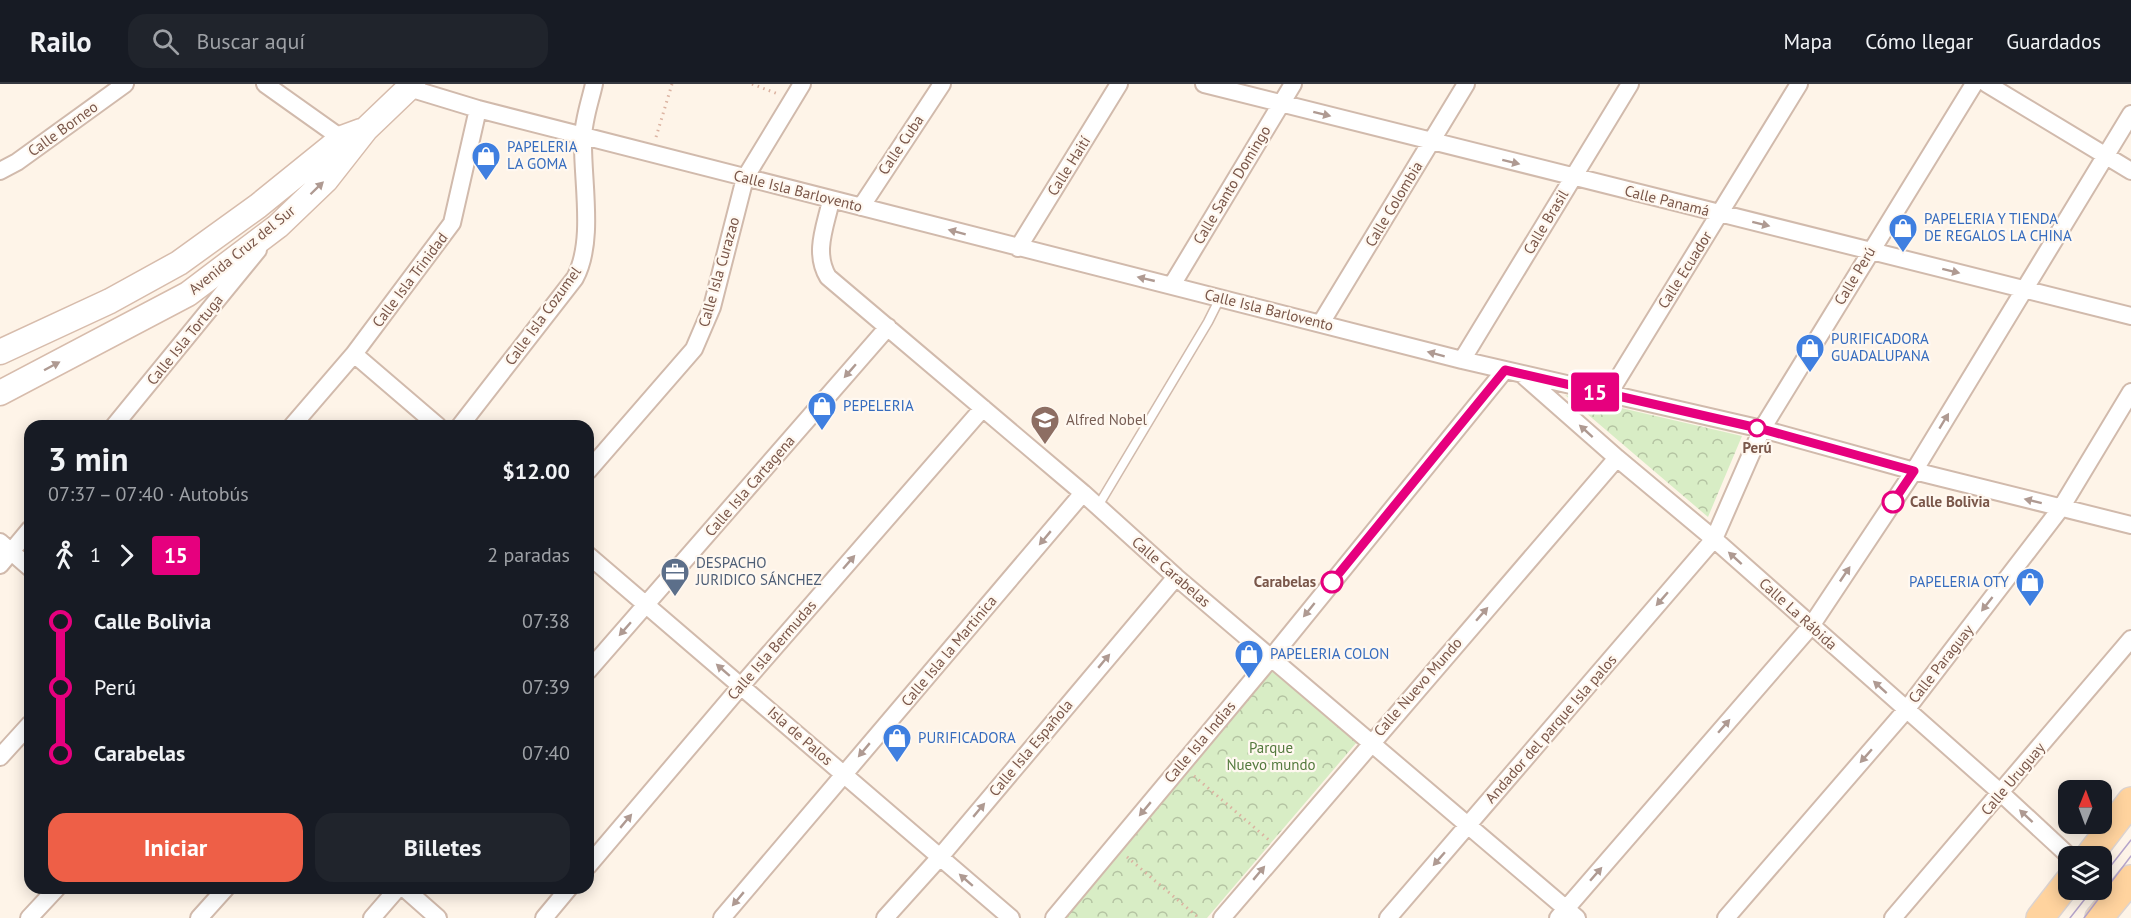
<!DOCTYPE html>
<html lang="es">
<meta charset="utf-8">
<style>
:root{--surface:#171b24;--page:#20242c;--text:#f1f3f6;--muted:#9ea1a6;--line:#363941;--accent:#ee5f47}
body{margin:0;font-family:"PT Sans",sans-serif;background:var(--page);color:var(--text);height:100vh;display:flex;flex-direction:column;font-size:22px;white-space:nowrap}
*{box-sizing:border-box;margin:0}
p{font-size:20px;color:var(--muted)}
.icon{flex:none;width:33px;height:33px;fill:none;stroke:currentColor;stroke-width:2;stroke-linecap:round;stroke-linejoin:round}
.map{position:relative;flex:1;overflow:hidden}
.panel{position:absolute;left:24px;top:336px;width:570px;height:474px;display:flex;flex-direction:column;background:var(--surface);border-radius:18px;box-shadow:0 3px 15px #0003}
.panel>*{flex:none}
.badge{padding:0 12px;border-radius:4px;font-size:21px;line-height:39px}
.needle{width:39px;rotate:1deg}
.tools{position:absolute;left:2058px;top:696px;display:grid;gap:12px}
.tools a{display:grid;place-items:center;width:54px;height:54px;border-radius:12px;background:var(--surface);box-shadow:0 3px 15px #0003;font-size:30px}
.map>.badge{position:absolute;translate:-50% -50%;box-shadow:0 0 0 3px #fff}
.legs{display:flex;align-items:center;gap:9px;height:66px;padding:0 24px;font-size:20px}
.legs p{margin-inline-start:auto}
.head{display:flex;align-items:center;justify-content:space-between;height:102px;padding:0 24px}
h1{font-size:33px;font-weight:700;line-height:45px}
.action{display:flex;gap:12px;margin-top:auto;padding:12px 24px}
.action a{flex:1;height:69px;border-radius:18px;background:var(--accent);color:#fff;font-size:24px;font-weight:700;line-height:69px;text-align:center}
.action a+a{background:var(--page);color:var(--text)}
ul{padding:0 24px;list-style:none}
li{display:flex;align-items:center;gap:21px;height:66px;font-size:22px}
li i{display:grid;place-items:center;width:9px;height:100%;margin:0 8px;background:currentColor}
li i::after{content:'';width:15px;height:15px;margin:-8px;border:4px solid;border-radius:50%;background:var(--surface)}
li p{margin-inline-start:auto}
li:first-child i{background:linear-gradient(#0000 50%,currentColor 0)}
li:last-child i{background:linear-gradient(currentColor 50%,#0000 0)}
header{display:flex;align-items:center;gap:36px;box-sizing:border-box;height:84px;padding:0 30px;background:var(--surface);border-bottom:2px solid var(--line)}
header strong{font-size:28px}
nav{display:flex;gap:33px;margin-inline-start:auto;font-size:21px}
.search{width:420px;height:54px;background:var(--page);display:flex;align-items:center;gap:15px;box-sizing:border-box;padding:0 21px;border-radius:18px;color:var(--muted);font-size:22px}
.map>svg:first-child{display:block}
.park{fill:url(#park-crowns)}
.lines{fill:none;stroke-linecap:round;stroke-linejoin:round}
.service-casing{stroke:#d1baac;stroke-width:11}
.minor-casing{stroke:#d1baac;stroke-width:20}
.secondary-casing{stroke:#d7bcac;stroke-width:27}
.primary-casing{stroke:#dcd3d0;stroke-width:30}
.path{stroke:#dbb2a0;stroke-width:3;stroke-dasharray:1.5 4.5;stroke-linecap:butt}
.service{stroke:#fff;stroke-width:8}
.minor{stroke:#fff;stroke-width:16}
.secondary{stroke:#fff;stroke-width:24}
.primary{stroke:#ffd39e;stroke-width:27}
.tram{stroke:#b5a4ca;stroke-width:1.5}
.oneway{fill:#af9a92}
.line-1-casing{stroke:#fff;stroke-width:14}
.line-1{stroke:#e6007e;stroke-width:9}
.stop-1-dot{fill:#fff;stroke:#e6007e;stroke-width:3}
.labels{text-anchor:middle;stroke-width:4.5;stroke-linejoin:round;paint-order:stroke}
.street-label{font-size:15px;fill:#7a574a;stroke:#fff8f0}
.shop-label{font-size:15px;fill:#366cbe;stroke:#fff8f0;text-anchor:start}
.education-label{font-size:15px;fill:#785e54;stroke:#fff8f0;text-anchor:start}
.stop-label{font-size:15px;font-weight:bold;fill:#7a574a;stroke:#fff8f0}
.service-label{font-size:15px;fill:#4e5e75;stroke:#fff8f0;text-anchor:start}
.park-label{font-size:15px;fill:#547a3e;stroke:#fff8f0}
</style>
<header>
<strong>Railo</strong>
<div class="search"><svg class="icon" aria-label="search" viewBox="0 0 24 24"><circle cx="10" cy="10" r="6"/><path d="M15 15l6 6"/></svg>Buscar aquí</div>
<nav><a>Mapa</a><a>Cómo llegar</a><a>Guardados</a></nav>
</header>
<div class="map">
<svg width="2131" height="834" viewBox="0 0 2131 834">
<defs>
<pattern id="park-crowns" width="20" height="18" patternUnits="userSpaceOnUse" patternTransform="scale(1.5)"><rect width="20" height="18" fill="#d8edc5"/><path d="M2 6a3 3 0 1 1 6 0M12 15a3 3 0 1 1 6 0" fill="none" stroke="#b4c3a2"/></pattern>
</defs>
<rect width="100%" height="100%" fill="#fef4e8"/>
<path class="park" d="M 1565,311 L 1742,352 L 1708,433 Z
M 1271,586 L 1357,658 L 1207,834 L 1066,834 Z"/>
<g class="lines">
<g class="service-casing">
<path id="service" d="M 1098,422 L 1208,238 L 1220,214"/>
</g>
<g class="minor-casing">
<path id="minor" d="M 265,0 L 348,59
M 1204,0 L 2131,232
M 1987,0 L 2131,87
M 409,4 L 478,25 L 1462,276 L 1762,345 L 1914,387 L 2131,441
M 0,87 L 17,78 L 125,0
M 831,116 C 826,141 813,168 828,193 L 1083,409 L 1176,493 L 1577,834
M 861,123 L 942,0
M 1018,164 L 1119,0
M 1172,201 L 1293,0
M 1321,239 L 1466,0
M 354,270 L 438,342
M 1462,276 L 1630,0
M 1525,293 L 1617,374 L 1714,455 L 2001,709 L 2069,772
M 1608,311 L 1799,0
M 114,342 L 258,166
M 292,342 L 354,270 L 452,139 L 478,25
M 460,342 L 575,194 C 595,157 582,97 583,55 C 583,37 590,18 594,0
M 588,387 L 694,265 L 712,223 L 745,94 L 802,0
M 0,458 L 30,484
M 588,471 L 1011,834
M 0,481 L 30,445
M 588,587 L 888,243
M 0,673 L 30,640
M 588,782 L 741,602 L 983,324
M 404,804 L 438,834
M 29,834 L 57,804
M 199,834 L 226,804
M 372,834 L 398,804
M 544,834 L 569,804
M 722,834 L 1083,409
M 885,834 L 940,773 L 1176,493
M 1054,834 L 1271,574 L 1505,286
M 1222,834 L 1617,374
M 1388,834 L 1714,455 L 1762,345 L 1974,0
M 1558,834 L 1811,542 L 1914,387 L 2131,30
M 1726,834 L 1906,626 L 2061,424 L 2131,308
M 1893,834 L 2131,555"/>
</g>
<g class="secondary-casing">
<path id="secondary" d="M 0,268 L 110,217 L 179,179 L 258,122 L 342,54 L 361,47
M 0,309 L 188,210 L 278,142 L 326,96 L 366,45 L 413,0"/>
</g>
<g class="primary-casing">
<path id="primary" d="M 2089,772 L 2131,717
M 2040,834 L 2068,798
M 2099,834 L 2131,795"/>
</g>
<path class="path" d="M 752,0 L 778,10
M 656,53 L 672,0
M 1194,692 L 1269,756
M 1127,773 L 1199,834"/>
<use href="#service" class="service"/>
<use href="#minor" class="minor"/>
<use href="#secondary" class="secondary"/>
<use href="#primary" class="primary"/>
<path class="tram" d="M 2102,793 L 2131,756
M 2070,834 L 2092,806
M 2084,834 L 2131,772"/>
</g>
<defs><path id="oneway-solid" d="M-6-.8H1V-3.2L6.5 0L1 3.2V.8H-6Z" transform="scale(1.5)"/></defs>
<g class="oneway">
<use href="#oneway-solid" transform="translate(1322 30) rotate(14)"/>
<use href="#oneway-solid" transform="translate(1511 78) rotate(14)"/>
<use href="#oneway-solid" transform="translate(317 104) rotate(-44)"/>
<use href="#oneway-solid" transform="translate(1761 140) rotate(14)"/>
<use href="#oneway-solid" transform="translate(957 148) rotate(-165)"/>
<use href="#oneway-solid" transform="translate(1951 187) rotate(14)"/>
<use href="#oneway-solid" transform="translate(1146 195) rotate(-167)"/>
<use href="#oneway-solid" transform="translate(1436 270) rotate(-165)"/>
<use href="#oneway-solid" transform="translate(52 282) rotate(-28)"/>
<use href="#oneway-solid" transform="translate(850 287) rotate(131)"/>
<use href="#oneway-solid" transform="translate(1944 337) rotate(-59)"/>
<use href="#oneway-solid" transform="translate(1586 347) rotate(-138)"/>
<use href="#oneway-solid" transform="translate(2033 417) rotate(-166)"/>
<use href="#oneway-solid" transform="translate(1045 454) rotate(130)"/>
<use href="#oneway-solid" transform="translate(1735 474) rotate(-138)"/>
<use href="#oneway-solid" transform="translate(849 478) rotate(-49)"/>
<use href="#oneway-solid" transform="translate(1845 490) rotate(-56)"/>
<use href="#oneway-solid" transform="translate(1662 515) rotate(131)"/>
<use href="#oneway-solid" transform="translate(1987 520) rotate(128)"/>
<use href="#oneway-solid" transform="translate(1309 526) rotate(129)"/>
<use href="#oneway-solid" transform="translate(1482 530) rotate(-49)"/>
<use href="#oneway-solid" transform="translate(625 545) rotate(131)"/>
<use href="#oneway-solid" transform="translate(1104 577) rotate(-50)"/>
<use href="#oneway-solid" transform="translate(723 586) rotate(-139)"/>
<use href="#oneway-solid" transform="translate(1880 603) rotate(-138)"/>
<use href="#oneway-solid" transform="translate(1724 642) rotate(-49)"/>
<use href="#oneway-solid" transform="translate(864 666) rotate(130)"/>
<use href="#oneway-solid" transform="translate(1866 672) rotate(131)"/>
<use href="#oneway-solid" transform="translate(1145 725) rotate(130)"/>
<use href="#oneway-solid" transform="translate(979 726) rotate(-50)"/>
<use href="#oneway-solid" transform="translate(2026 732) rotate(-137)"/>
<use href="#oneway-solid" transform="translate(626 737) rotate(-50)"/>
<use href="#oneway-solid" transform="translate(1439 775) rotate(131)"/>
<use href="#oneway-solid" transform="translate(1259 789) rotate(-50)"/>
<use href="#oneway-solid" transform="translate(1596 790) rotate(-49)"/>
<use href="#oneway-solid" transform="translate(966 796) rotate(-139)"/>
<use href="#oneway-solid" transform="translate(738 815) rotate(130)"/>
</g>
<g class="lines">
<g class="line-1-casing">
<path id="line-1" d="M 1332,498 L 1505,286 L 1762,345 L 1914,387 L 1893,418"/>
</g>
<use href="#line-1" class="line-1"/>
</g>
<defs>
<g id="shop-pin" transform="scale(1.5)"><path d="M0 17L-7.5 6A9.5 9.5 0 1 1 7.5 6Z" fill="#3f7fe0" stroke="#fff8f0"/><path d="M-5-2.5h2.3a2.7 3.5 0 0 1 5.4 0H5L5.5 6h-11ZM-1.5-2.5h3a1.5 2.3 0 0 0-3 0Z" fill="#fff"/></g>
<g id="school-pin" transform="scale(1.5)"><path d="M0 17L-7.5 6A9.5 9.5 0 1 1 7.5 6Z" fill="#8d6e63" stroke="#fff8f0"/><path d="M0-5L7-2L0 1L-7-2ZM-4 1L0 2.5L4 1V4Q0 6-4 4Z" fill="#fff"/></g>
<g id="office-pin" transform="scale(1.5)"><path d="M0 17L-7.5 6A9.5 9.5 0 1 1 7.5 6Z" fill="#5c6f8a" stroke="#fff8f0"/><path d="M-6-3h4V-5.5h4V-3h4V5H-6ZM-1-4.5V-3h2v-1.5ZM-6 0V1H6V0Z" fill="#fff"/></g>
</defs>
<g fill-rule="evenodd">
<use href="#shop-pin" x="486" y="72"/>
<use href="#shop-pin" x="1903" y="144"/>
<use href="#shop-pin" x="1810" y="264"/>
<use href="#shop-pin" x="822" y="322"/>
<use href="#school-pin" x="1045" y="336"/>
<use href="#office-pin" x="675" y="488"/>
<use href="#shop-pin" x="2030" y="498"/>
<use href="#shop-pin" x="1249" y="570"/>
<use href="#shop-pin" x="897" y="654"/>
</g>
<g class="stop-1-dot">
<circle cx="1757" cy="344" r="8"/>
<circle cx="1893" cy="418" r="10"/>
<circle cx="1332" cy="498" r="10"/>
</g>
<g class="labels">
<g class="street-label">
<text transform="translate(63 45) rotate(-36)" y="5">Calle Borneo</text>
<text transform="translate(901 61) rotate(-56)" y="5">Calle Cuba</text>
<text transform="translate(1069 82) rotate(-58)" y="5">Calle Haití</text>
<text transform="translate(1232 101) rotate(-59)" y="5">Calle Santo Domingo</text>
<text transform="translate(798 107) rotate(14)" y="5">Calle Isla Barlovento</text>
<text transform="translate(1667 117) rotate(14)" y="5">Calle Panamá</text>
<text transform="translate(1394 120) rotate(-59)" y="5">Calle Colombia</text>
<text transform="translate(1546 138) rotate(-59)" y="5">Calle Brasil</text>
<text transform="translate(242 166) rotate(-39)" y="5">Avenida Cruz del Sur</text>
<text transform="translate(1685 186) rotate(-58)" y="5">Calle Ecuador</text>
<text transform="translate(719 188) rotate(-74)" y="5">Calle Isla Curazao</text>
<text transform="translate(1855 192) rotate(-59)" y="5">Calle Perú</text>
<text transform="translate(410 196) rotate(-53)" y="5">Calle Isla Trinidad</text>
<text transform="translate(1269 226) rotate(14)" y="5">Calle Isla Barlovento</text>
<text transform="translate(543 232) rotate(-54)" y="5">Calle Isla Cozumel</text>
<text transform="translate(185 256) rotate(-51)" y="5">Calle Isla Tortuga</text>
<text transform="translate(750 402) rotate(-49)" y="5">Calle Isla Cartagena</text>
<text transform="translate(1171 488) rotate(41)" y="5">Calle Carabelas</text>
<text transform="translate(1798 530) rotate(42)" y="5">Calle La Rábida</text>
<text transform="translate(772 566) rotate(-49)" y="5">Calle Isla Bermudas</text>
<text transform="translate(949 567) rotate(-50)" y="5">Calle Isla la Martinica</text>
<text transform="translate(1941 580) rotate(-52)" y="5">Calle Paraguay</text>
<text transform="translate(1418 603) rotate(-49)" y="5">Calle Nuevo Mundo</text>
<text transform="translate(1551 645) rotate(-49)" y="5">Andador del parque Isla palos</text>
<text transform="translate(800 652) rotate(41)" y="5">Isla de Palos</text>
<text transform="translate(1200 658) rotate(-50)" y="5">Calle Isla Indias</text>
<text transform="translate(1031 664) rotate(-50)" y="5">Calle Isla Española</text>
<text transform="translate(2013 695) rotate(-50)" y="5">Calle Uruguay</text>
</g>
<g class="shop-label">
<text x="507" y="68">PAPELERIA<tspan x="507" dy="17">LA GOMA</tspan></text>
<text x="1924" y="140">PAPELERIA Y TIENDA<tspan x="1924" dy="17">DE REGALOS LA CHINA</tspan></text>
<text x="1831" y="260">PURIFICADORA<tspan x="1831" dy="17">GUADALUPANA</tspan></text>
<text x="843" y="327">PEPELERIA</text>
<text x="2009" y="503" text-anchor="end">PAPELERIA OTY</text>
<text x="1270" y="575">PAPELERIA COLON</text>
<text x="918" y="659">PURIFICADORA</text>
</g>
<g class="education-label">
<text x="1066" y="341">Alfred Nobel</text>
</g>
<g class="stop-label">
<text x="1757" y="369">Perú</text>
<text x="1910" y="423" text-anchor="start">Calle Bolivia</text>
<text x="1316" y="503" text-anchor="end">Carabelas</text>
</g>
<g class="service-label">
<text x="696" y="484">DESPACHO<tspan x="696" dy="17">JURIDICO SÁNCHEZ</tspan></text>
</g>
<g class="park-label">
<text x="1271" y="669">Parque<tspan x="1271" dy="17">Nuevo mundo</tspan></text>
</g>
</g>
</svg>
<div class="tools">
<a><svg class="needle" viewBox="-14 -14 28 28"><path d="M0-13l5 13h-10z" fill="#e53935"/><path d="M0 13l5-13h-10z" fill="#9ea1a6"/></svg></a>
<a><svg class="icon" aria-label="layers" viewBox="0 0 24 24"><path d="M12 4l9 5-9 5-9-5zM3 14l9 5 9-5"/></svg></a>
</div>
<b class="badge" style="left:1595px;top:308px;background:#e6007e;color:#fff">15</b>
<section class="panel">
<div class="head"><div><h1>3 min</h1><p>07:37 – 07:40 · Autobús</p></div><b>$12.00</b></div>
<div class="legs"><svg class="icon" aria-label="walk" viewBox="0 0 24 24"><circle cx="13" cy="4" r="2"/><path d="M13 8l-2 6 4 7M11 14l-3 7M7 12l3-4h3l4 4"/></svg>1<svg class="icon" aria-label="forward" viewBox="0 0 24 24"><path d="M9 5l7 7-7 7"/></svg><b class="badge" style="background:#e6007e;color:#fff">15</b><p>2 paradas</p></div>
<ul>
<li><i style="color:#e6007e"></i><b>Calle Bolivia</b><p>07:38</p></li>
<li><i style="color:#e6007e"></i><span>Perú</span><p>07:39</p></li>
<li><i style="color:#e6007e"></i><b>Carabelas</b><p>07:40</p></li>
</ul>
<div class="action"><a>Iniciar</a><a>Billetes</a></div>
</section>
</div>
